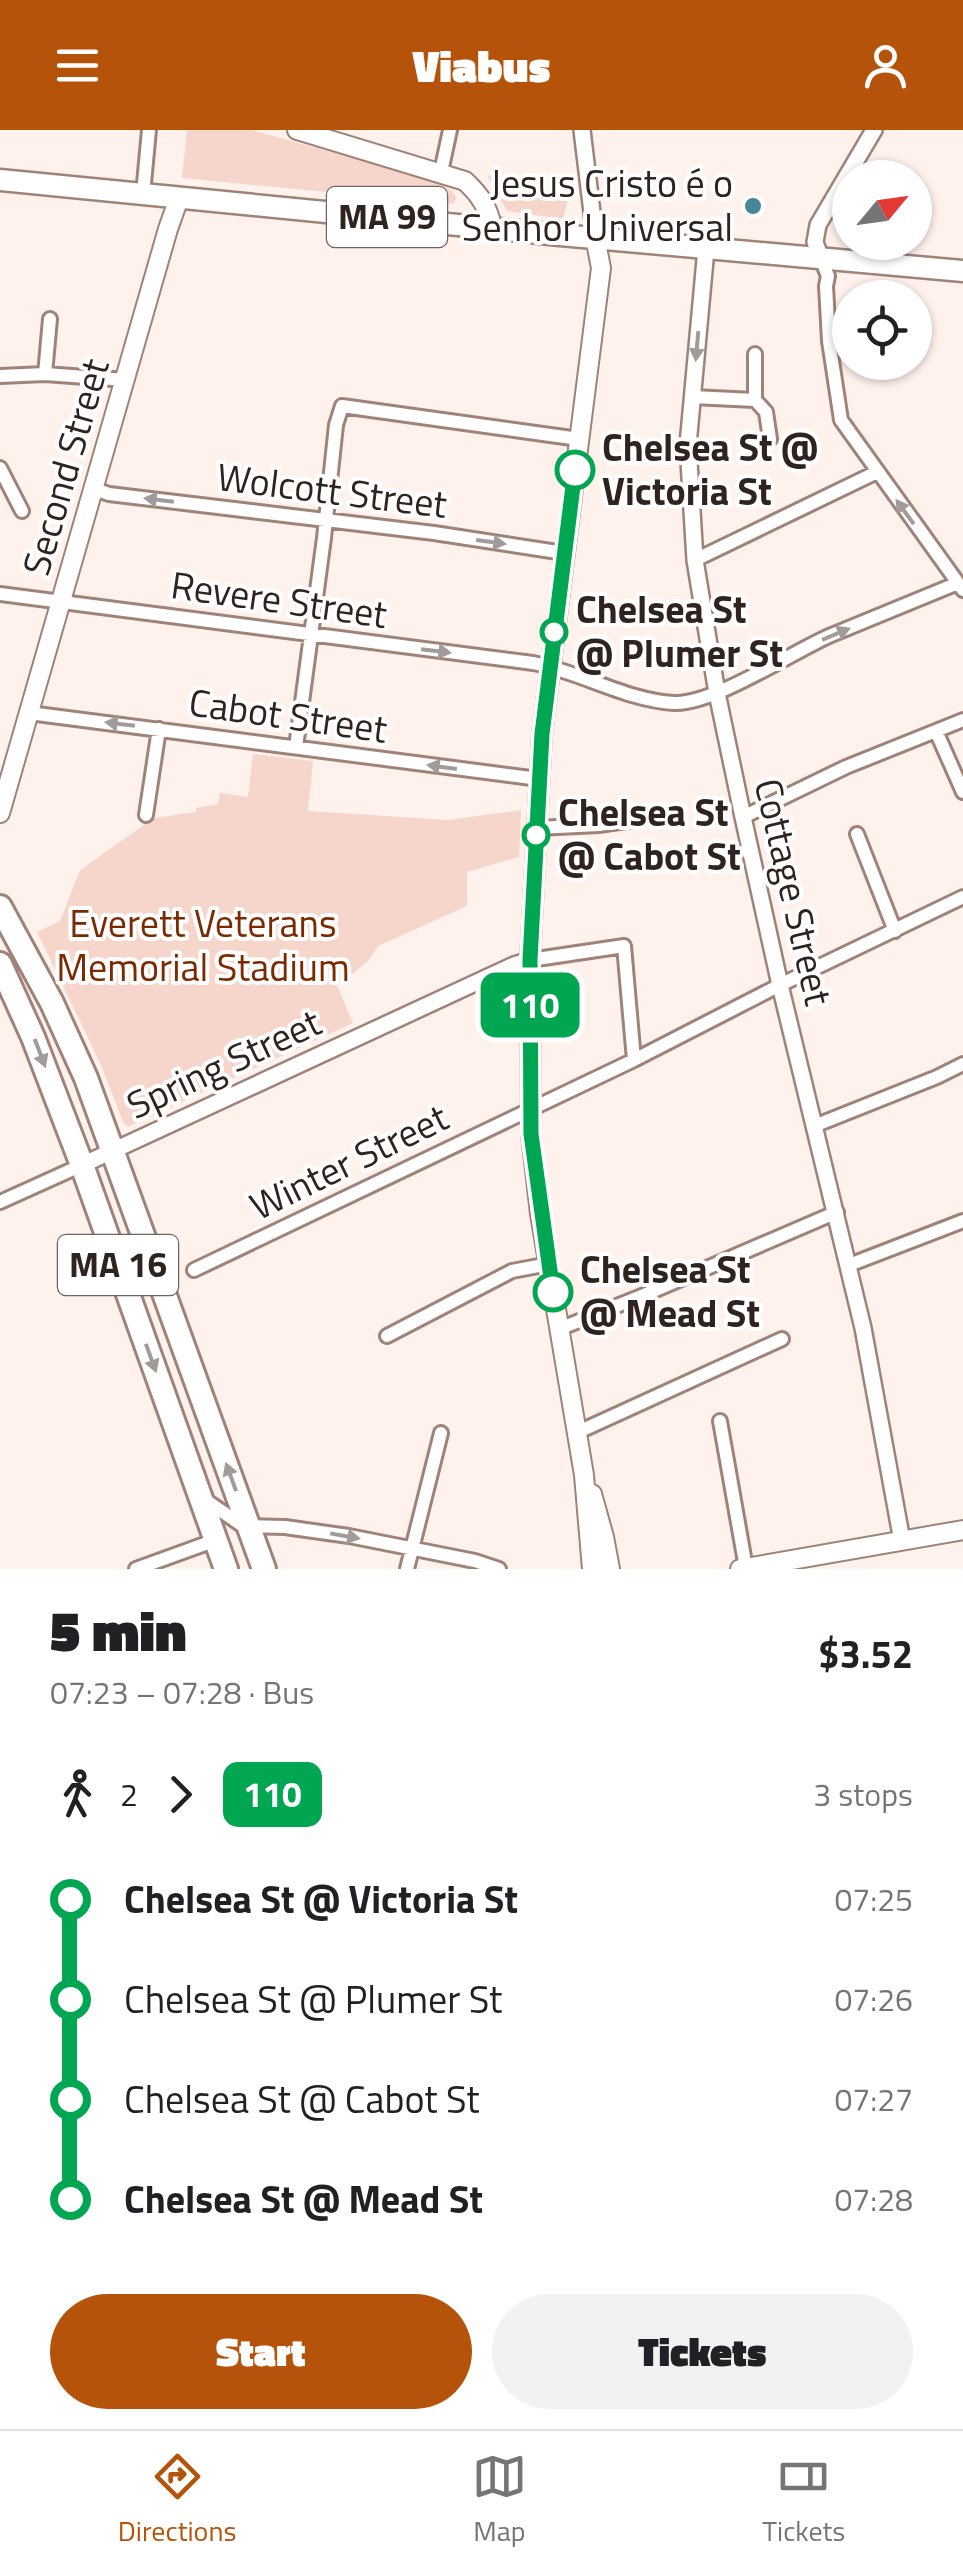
<!DOCTYPE html>
<meta charset="utf-8">
<style>
:root{--surface:#fff;--page:#f2f2f2;--text:#202124;--muted:#757577;--line:#e0e0e0;--accent:#b45309}
body{margin:0;font-family:"Titillium Web",sans-serif;background:var(--page);color:var(--text);height:100vh;display:flex;flex-direction:column;font-size:38px;white-space:nowrap}
*{box-sizing:border-box;margin:0}
p{font-size:32px;color:var(--muted)}
.icon{flex:none;width:55px;height:55px;fill:none;stroke:currentColor;stroke-width:2;stroke-linecap:round;stroke-linejoin:round}
.map{position:relative;height:1439px;overflow:hidden}
.side{display:flex;flex-direction:column;background:var(--surface);flex:1}
.side>*{flex:none}
.badge{padding:0 20px;border-radius:15px;font-size:35px;line-height:65px}
.needle{width:65px;rotate:61deg}
.buttons{position:absolute;left:832px;top:30px;display:grid;gap:20px}
.buttons a{display:grid;place-items:center;width:100px;height:100px;border-radius:50%;background:var(--surface);box-shadow:0 2px 8px #0004;font-size:50px}
.map>.badge{position:absolute;translate:-50% -50%;box-shadow:0 0 0 5px #fff}
.legs{display:flex;align-items:center;gap:15px;height:110px;padding:0 50px;font-size:32px}
.legs p{margin-inline-start:auto}
.summary{display:flex;align-items:center;justify-content:space-between;height:170px;padding:0 50px}
h1{font-size:55px;font-weight:800;line-height:75px}
.cta{display:flex;gap:20px;margin-top:auto;padding:20px 50px}
.cta a{flex:1;height:115px;border-radius:60px;background:var(--accent);color:#fff;font-size:40px;font-weight:800;line-height:115px;text-align:center}
.cta a+a{background:var(--page);color:var(--text)}
ul{padding:0 50px;list-style:none}
li{display:flex;align-items:center;gap:35px;height:100px;font-size:38px}
li i{display:grid;place-items:center;width:15px;height:100%;margin:0 12px;background:currentColor}
li i::after{content:'';width:25px;height:25px;margin:-12px;border:8px solid;border-radius:50%;background:var(--surface)}
li p{margin-inline-start:auto}
li:first-child i{background:linear-gradient(#0000 50%,currentColor 0)}
li:last-child i{background:linear-gradient(currentColor 50%,#0000 0)}
header{display:flex;justify-content:space-between;align-items:center;height:130px;padding:0 50px;background:var(--accent);color:#fff;font-size:45px;font-weight:800}
.menu{display:flex;justify-content:space-around;align-items:center;height:140px;border-top:2px solid var(--line);background:var(--surface);font-size:28px;color:var(--muted)}
.menu a{display:grid;justify-items:center;gap:5px}
.menu .current{color:var(--accent)}
.map>svg:first-child{display:block}
.green{fill:#f6d6ca}
.lines{fill:none;stroke-linecap:round;stroke-linejoin:round}
.minor-casing{stroke:#a08378;stroke-width:18}
.tertiary-casing{stroke:#a08378;stroke-width:20}
.secondary-casing{stroke:#a08378;stroke-width:22}
.primary-casing{stroke:#a08378;stroke-width:25}
.trunk-casing{stroke:#a08378;stroke-width:28}
.minor{stroke:#fff;stroke-width:12}
.tertiary{stroke:#fff;stroke-width:15}
.secondary{stroke:#fff;stroke-width:18}
.primary{stroke:#fff;stroke-width:20}
.trunk{stroke:#fff;stroke-width:22}
.oneway{fill:#a19c9a}
.line-1-casing{stroke:#fff;stroke-width:22}
.line-1{stroke:#00a651;stroke-width:15}
.poi-dot{fill:#46859a;stroke:#fff;stroke-width:4}
.stop-1-dot{fill:#fff;stroke:#00a651;stroke-width:5}
.labels{text-anchor:middle;stroke-width:8;stroke-linejoin:round;paint-order:stroke}
.shield{fill:#fff;stroke:#6d6562;stroke-width:2.5}
.shield-label{font-size:35px;font-weight:bold;fill:#2f231f}
.poi-label{font-size:38px;fill:#2f231f;stroke:#fff;text-anchor:end}
.stop-label{font-size:38px;font-weight:bold;fill:#2f231f;stroke:#fff;text-anchor:start}
.street-label{font-size:38px;fill:#2f231f;stroke:#fff}
.park-label{font-size:38px;fill:#7a2900;stroke:#fff}
</style>
<header><svg class="icon" aria-label="menu" viewBox="0 0 24 24"><path d="M4 6h16M4 12h16M4 18h16"/></svg>Viabus<svg class="icon" aria-label="person" viewBox="0 0 24 24"><circle cx="12" cy="8" r="4"/><path d="M4 21q1-7 8-7t8 7"/></svg></header>
<div class="map">
<svg width="963" height="1439" viewBox="0 0 963 1439">
<rect width="100%" height="100%" fill="#fff2ed"/>
<path class="green" d="M 187,0 L 251,0 L 433,50 L 452,61 L 457,68 L 454,73 L 448,74 L 182,48 Z
M 487,45 L 568,69 L 563,89 L 507,81 Z
M 253,624 L 313,631 L 308,681 L 448,690 L 521,680 L 519,727 L 467,742 L 467,776 L 378,816 L 368,831 L 349,847 L 336,853 L 353,893 L 128,997 L 124,994 L 100,933 L 37,802 L 60,791 L 80,740 L 154,688 L 196,682 L 196,678 L 218,674 L 220,663 L 248,667 Z"/>
<g class="lines">
<g class="minor-casing">
<path id="minor" d="M 441,42 L 450,0
M 143,64 L 149,0
M 821,129 L 828,146 L 826,156 L 829,211 L 841,290 L 963,460
M 45,244 L 50,189
M 0,246 L 45,244 L 126,250
M 692,267 L 755,270 L 755,224
M 755,270 L 766,282 L 770,309
M 0,338 L 22,381
M 94,359 L 109,364 L 434,403 L 564,423
M 695,430 L 877,342
M 0,464 L 533,533 C 581,542 625,570 674,573 C 712,575 791,523 829,506 C 872,488 915,471 958,453
M 29,583 L 539,649
M 936,601 L 963,662
M 296,617 L 324,408 L 336,295 L 342,276 L 579,309
M 146,685 L 159,599
M 743,687 L 846,637 L 963,590
M 537,698 L 599,695 L 639,689
M 857,704 L 895,801
M 530,830 L 624,816 L 634,930
M 814,996 L 937,947 L 963,934
M 0,1072 L 82,1035
M 849,1135 L 963,1091
M 194,1140 L 634,930 L 780,855 L 963,767
M 559,1199 L 644,1165 L 837,1082
M 387,1206 L 512,1141 L 549,1134
M 720,1291 L 746,1438
M 576,1303 L 782,1209
M 201,1367 L 243,1396 L 285,1397 L 349,1406 L 475,1431 L 499,1439
M 136,1439 L 216,1410
M 407,1439 L 441,1303"/>
</g>
<g class="tertiary-casing">
<path id="tertiary" d="M 582,0 L 595,107
M 706,119 L 688,315 L 695,430 L 717,563 L 743,687 L 780,855 L 863,1198 L 902,1411
M 821,129 L 815,112 L 818,95 L 874,0
M 82,1035 L 514,835 L 530,830"/>
</g>
<g class="secondary-casing">
<path id="secondary" d="M 297,0 L 465,51 C 480,65 488,77 492,97
M 0,683 L 168,99 L 179,68
M 592,1364 L 604,1407 L 610,1439
M 592,1439 L 584,1345 L 540,1084 L 531,1005 L 530,830 L 542,604 L 601,138 L 595,107
M 740,1439 L 963,1400"/>
</g>
<g class="primary-casing">
<path id="primary" d="M 0,50 L 560,105 L 963,141"/>
</g>
<g class="trunk-casing">
<path id="trunk" d="M 0,777 L 52,873 L 86,948 L 264,1439
M 0,834 L 33,907 L 82,1035 L 226,1439"/>
</g>
<use href="#minor" class="minor"/>
<use href="#tertiary" class="tertiary"/>
<use href="#secondary" class="secondary"/>
<use href="#primary" class="primary"/>
<use href="#trunk" class="trunk"/>
</g>
<defs><path id="oneway-solid" d="M-6-.8H1V-3.2L6.5 0L1 3.2V.8H-6Z" transform="scale(2.5)"/></defs>
<g class="oneway">
<use href="#oneway-solid" transform="translate(697 216) rotate(95)"/>
<use href="#oneway-solid" transform="translate(159 370) rotate(-173)"/>
<use href="#oneway-solid" transform="translate(905 382) rotate(-126)"/>
<use href="#oneway-solid" transform="translate(491 412) rotate(8)"/>
<use href="#oneway-solid" transform="translate(836 504) rotate(-23)"/>
<use href="#oneway-solid" transform="translate(436 521) rotate(7)"/>
<use href="#oneway-solid" transform="translate(120 594) rotate(-173)"/>
<use href="#oneway-solid" transform="translate(442 637) rotate(-172)"/>
<use href="#oneway-solid" transform="translate(40 923) rotate(69)"/>
<use href="#oneway-solid" transform="translate(151 1228) rotate(70)"/>
<use href="#oneway-solid" transform="translate(231 1347) rotate(-110)"/>
<use href="#oneway-solid" transform="translate(345 1406) rotate(10)"/>
</g>
<g class="lines">
<g class="line-1-casing">
<path id="line-1" d="M 553,1162 L 531,1004 L 530,830 L 542,604 L 575,340"/>
</g>
<use href="#line-1" class="line-1"/>
</g>
<circle class="poi-dot" cx="753" cy="76" r="10"/>
<g class="stop-1-dot">
<circle cx="575" cy="340" r="18"/>
<circle cx="554" cy="502" r="12"/>
<circle cx="536" cy="705" r="12"/>
<circle cx="553" cy="1162" r="18"/>
</g>
<g class="labels">
<g class="shield">
<rect x="327" y="57" width="120" height="60" rx="8"/>
<rect x="58" y="1105" width="120" height="60" rx="8"/>
</g>
<g class="shield-label">
<text x="387" y="99">MA 99</text>
<text x="118" y="1147">MA 16</text>
</g>
<g class="poi-label">
<text x="733" y="67">Jesus Cristo é o<tspan x="733" dy="44">Senhor Universal</tspan></text>
</g>
<g class="stop-label">
<text x="602" y="331">Chelsea St @<tspan x="602" dy="44">Victoria St</tspan></text>
<text x="576" y="493">Chelsea St<tspan x="576" dy="44">@ Plumer St</tspan></text>
<text x="558" y="696">Chelsea St<tspan x="558" dy="44">@ Cabot St</tspan></text>
<text x="580" y="1153">Chelsea St<tspan x="580" dy="44">@ Mead St</tspan></text>
</g>
<g class="street-label">
<text transform="translate(66 337) rotate(-74)" y="13">Second Street</text>
<text transform="translate(332 361) rotate(7)" y="13">Wolcott Street</text>
<text transform="translate(279 470) rotate(8)" y="13">Revere Street</text>
<text transform="translate(288 586) rotate(8)" y="13">Cabot Street</text>
<text transform="translate(793 762) rotate(77)" y="13">Cottage Street</text>
<text transform="translate(224 934) rotate(-25)" y="13">Spring Street</text>
<text transform="translate(349 1032) rotate(-26)" y="13">Winter Street</text>
</g>
<g class="park-label">
<text x="203" y="807">Everett Veterans<tspan x="203" dy="44">Memorial Stadium</tspan></text>
</g>
</g>
</svg>
<div class="buttons">
<a><svg class="needle" viewBox="-14 -14 28 28"><path d="M0-13l5 13h-10z" fill="#e53935"/><path d="M0 13l5-13h-10z" fill="#757577"/></svg></a>
<a><svg class="icon" aria-label="locate" viewBox="0 0 24 24"><circle cx="12" cy="12" r="6"/><path d="M12 2v4M12 18v4M2 12h4M18 12h4"/></svg></a>
</div>
<b class="badge" style="left:530px;top:875px;background:#00a651;color:#fff">110</b>
</div>
<section class="side">
<div class="summary"><div><h1>5 min</h1><p>07:23 – 07:28 · Bus</p></div><b>$3.52</b></div>
<div class="legs"><svg class="icon" aria-label="walk" viewBox="0 0 24 24"><circle cx="13" cy="4" r="2"/><path d="M13 8l-2 6 4 7M11 14l-3 7M7 12l3-4h3l4 4"/></svg>2<svg class="icon" aria-label="forward" viewBox="0 0 24 24"><path d="M9 5l7 7-7 7"/></svg><b class="badge" style="background:#00a651;color:#fff">110</b><p>3 stops</p></div>
<ul>
<li><i style="color:#00a651"></i><b>Chelsea St @ Victoria St</b><p>07:25</p></li>
<li><i style="color:#00a651"></i><span>Chelsea St @ Plumer St</span><p>07:26</p></li>
<li><i style="color:#00a651"></i><span>Chelsea St @ Cabot St</span><p>07:27</p></li>
<li><i style="color:#00a651"></i><b>Chelsea St @ Mead St</b><p>07:28</p></li>
</ul>
<div class="cta"><a>Start</a><a>Tickets</a></div>
</section>
<nav class="menu">
<a class="current"><svg class="icon" aria-label="directions" viewBox="0 0 24 24"><path d="M12 3l9 9-9 9-9-9zM9 14v-3h6M13 9l2 2-2 2"/></svg>Directions</a>
<a><svg class="icon" aria-label="map" viewBox="0 0 24 24"><path d="M3 6l6-2 6 2 6-2v14l-6 2-6-2-6 2zM9 4v14M15 6v14"/></svg>Map</a>
<a><svg class="icon" aria-label="tickets" viewBox="0 0 24 24"><path d="M3 7h18v10H3zM15 7v10"/></svg>Tickets</a>
</nav>
